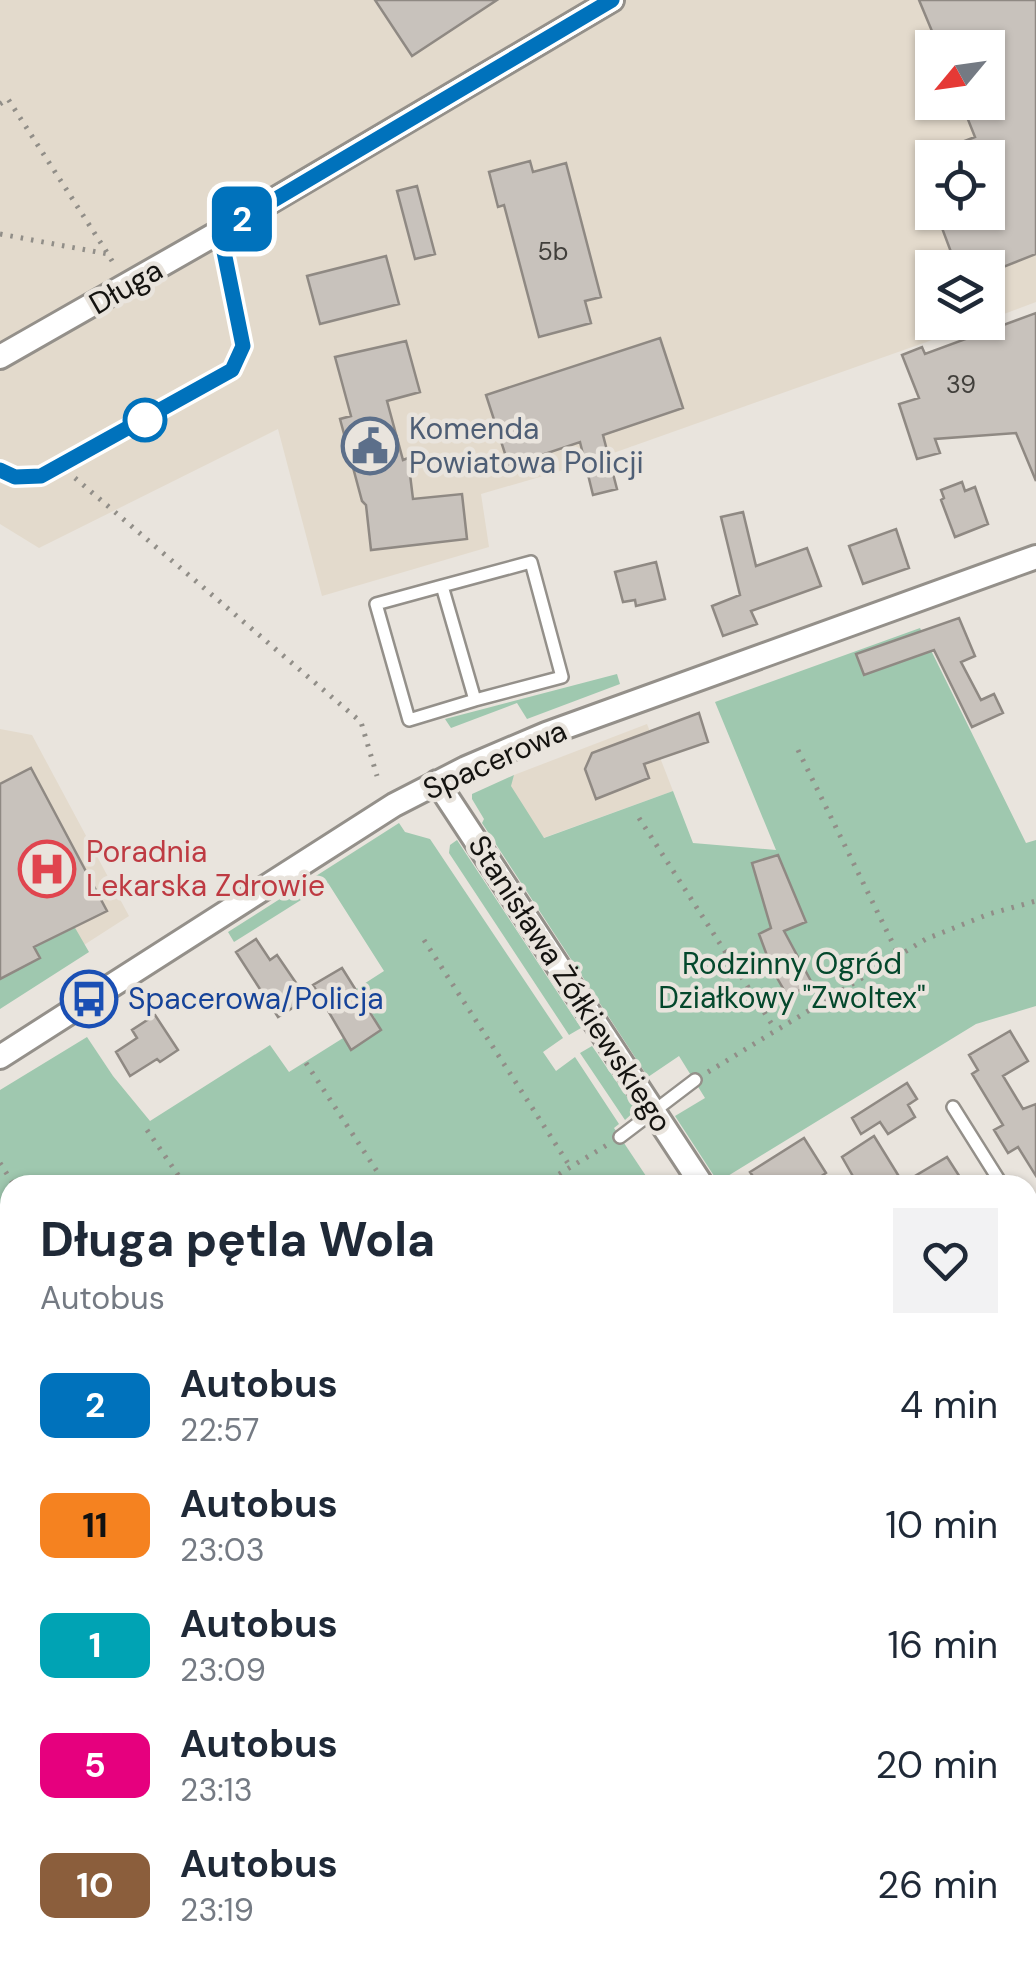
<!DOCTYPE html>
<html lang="pl">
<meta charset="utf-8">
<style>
:root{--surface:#fff;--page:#f2f2f3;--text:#1f2937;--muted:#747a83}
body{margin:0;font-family:"DM Sans",sans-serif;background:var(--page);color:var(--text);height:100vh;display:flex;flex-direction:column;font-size:38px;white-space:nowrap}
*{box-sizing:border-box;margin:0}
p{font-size:32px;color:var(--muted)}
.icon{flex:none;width:55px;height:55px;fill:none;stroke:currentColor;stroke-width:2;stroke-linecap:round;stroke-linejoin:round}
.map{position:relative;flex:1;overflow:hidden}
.details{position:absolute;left:0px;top:1175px;width:1038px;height:792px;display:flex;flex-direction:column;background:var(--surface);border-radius:30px 30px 0 0;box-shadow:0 2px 8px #0004}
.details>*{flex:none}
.badge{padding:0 20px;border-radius:15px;font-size:35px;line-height:65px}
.needle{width:65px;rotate:241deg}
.buttons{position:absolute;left:915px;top:30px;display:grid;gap:20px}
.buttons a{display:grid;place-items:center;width:90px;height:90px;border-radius:0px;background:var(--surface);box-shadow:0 2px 8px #0004;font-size:50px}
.map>.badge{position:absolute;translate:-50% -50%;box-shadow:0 0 0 5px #fff}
.round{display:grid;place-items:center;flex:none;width:105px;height:105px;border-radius:0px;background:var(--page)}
.headline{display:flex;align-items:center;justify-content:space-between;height:170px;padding:0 40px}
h1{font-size:48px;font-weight:700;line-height:75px}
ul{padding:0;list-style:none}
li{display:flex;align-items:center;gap:30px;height:120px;padding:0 40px}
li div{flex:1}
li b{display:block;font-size:38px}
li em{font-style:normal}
li .badge{min-width:110px;font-weight:700;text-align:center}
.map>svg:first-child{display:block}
.built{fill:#e3dacc;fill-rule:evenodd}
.green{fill:#9fc8af}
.building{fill:#c8c2bc;stroke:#8f8983;stroke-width:2.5}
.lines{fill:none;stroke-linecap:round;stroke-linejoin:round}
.lane-casing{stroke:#94908a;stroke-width:16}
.street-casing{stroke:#94908a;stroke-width:28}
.path{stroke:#918e88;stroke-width:5;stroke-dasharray:2.5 8;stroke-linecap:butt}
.lane{stroke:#fff;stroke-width:11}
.street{stroke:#fff;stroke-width:22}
.line-casing{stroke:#fff;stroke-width:22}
.line{stroke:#0072bc;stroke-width:15}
.stop-dot{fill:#fff;stroke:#0072bc;stroke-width:5}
.labels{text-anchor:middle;stroke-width:9;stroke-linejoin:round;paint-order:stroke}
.number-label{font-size:25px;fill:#413f3b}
.street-label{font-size:30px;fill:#141310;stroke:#e9e4dd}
.service-label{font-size:30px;fill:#4e5e75;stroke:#e9e4dd;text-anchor:start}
.health-label{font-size:30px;fill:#be3a42;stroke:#e9e4dd;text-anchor:start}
.park-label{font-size:30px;fill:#04482c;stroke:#e9e4dd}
.transit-label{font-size:30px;fill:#164399;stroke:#e9e4dd;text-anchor:start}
</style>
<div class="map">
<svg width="1036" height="1966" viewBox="0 0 1036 1966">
<rect width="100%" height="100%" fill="#e9e4dd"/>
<path class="built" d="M 0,0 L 1036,0 L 1036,302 L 988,320 L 988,268 L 932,268 L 932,322 L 980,323 L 574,467 L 481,494 L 489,547 L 322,596 L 278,429 L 39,548 L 0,524 ZM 932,48 L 988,48 L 988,102 L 932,102 ZM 932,158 L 988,158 L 988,212 L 932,212 Z
M 647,724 L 673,791 L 543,838 L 510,786 L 514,775 Z
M 0,729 L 32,735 L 129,916 L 0,999 Z"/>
<path class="green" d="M 920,628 L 1026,843 L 1036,840 L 1036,1006 L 976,1024 L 718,1182 L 675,1116 L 705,1098 L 679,1056 L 648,1077 L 482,823 L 484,819 L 472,799 L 472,794 L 514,775 L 511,786 L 544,838 L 673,791 L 693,843 L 776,850 L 715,702 Z
M 617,674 L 620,684 L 527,719 L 517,703 L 451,728 L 445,719 Z
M 399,823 L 405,832 L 430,839 L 563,1038 L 543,1052 L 556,1071 L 575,1057 L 619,1124 L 614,1128 L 652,1185 L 10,1185 L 10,1620 L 0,1626 L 0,1090 L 87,1037 L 113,1076 L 150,1121 L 270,1045 L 289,1072 L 375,1018 L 356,989 L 384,971 L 328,883 L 234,942 L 228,932 Z
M 457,840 L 581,1028 L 569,1035 L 449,853 L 450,845 Z
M 74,926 L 89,952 L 0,1009 L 0,979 L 39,958 L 34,947 Z
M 592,1046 L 636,1110 L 625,1120 L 580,1053 Z
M 1036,1453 L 1036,1575 L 1028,1580 L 1028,1458 Z
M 430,1958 L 559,1958 L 564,1966 L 435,1966 Z"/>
<path class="building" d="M 375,0 L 497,0 L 412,56 Z
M 919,0 L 1036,0 L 1036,254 L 988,273 L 988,268 L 957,268 L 936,212 L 988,212 L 988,158 L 926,156 L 975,137 L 961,102 L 988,102 L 988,48 L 939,48 Z
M 530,161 L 533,172 L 566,163 L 601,297 L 585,301 L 591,323 L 539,337 L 504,205 L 498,207 L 489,172 Z
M 417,186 L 435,254 L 415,259 L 397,191 Z
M 386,256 L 399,304 L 320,324 L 307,276 Z
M 1036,313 L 1036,481 L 1016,433 L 935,439 L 940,453 L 917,459 L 899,404 L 919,398 L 902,355 L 922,347 L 925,354 Z
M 660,338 L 683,408 L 603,435 L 617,489 L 593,495 L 580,442 L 509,466 L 486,395 Z
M 406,341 L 420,392 L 387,401 L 403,460 L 408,458 L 413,499 L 462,494 L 467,539 L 371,550 L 366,505 L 362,501 L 340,419 L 351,416 L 335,357 Z
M 962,482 L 965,491 L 975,487 L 988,524 L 955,537 L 941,500 L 944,498 L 941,490 Z
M 743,512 L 756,566 L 807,548 L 821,586 L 751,611 L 757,624 L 723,636 L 712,606 L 740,595 L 721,517 Z
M 896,529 L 909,568 L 863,584 L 849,546 Z
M 656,562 L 665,599 L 636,606 L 635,600 L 623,602 L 615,572 Z
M 959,618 L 975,656 L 961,662 L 981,700 L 994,694 L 1003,713 L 972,727 L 934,650 L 864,675 L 856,654 Z
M 699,713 L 708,742 L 644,764 L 649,778 L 596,799 L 585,769 L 592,753 Z
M 31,768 L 107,911 L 34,947 L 40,958 L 0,979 L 0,784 Z
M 778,855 L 806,922 L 784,931 L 812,983 L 788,997 L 772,969 L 759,934 L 771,928 L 752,863 Z
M 256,939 L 270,960 L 277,955 L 307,999 L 278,1017 L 236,952 Z
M 342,968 L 381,1030 L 351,1050 L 313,985 Z
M 155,1015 L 178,1050 L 160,1062 L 157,1059 L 130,1076 L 116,1052 L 137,1038 L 132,1030 Z
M 1010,1031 L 1028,1061 L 1003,1076 L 1023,1109 L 1036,1104 L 1036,1176 L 1018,1147 L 1008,1153 L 994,1130 L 1003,1125 L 972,1074 L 978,1070 L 969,1055 Z
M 907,1083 L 917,1099 L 908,1105 L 915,1117 L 888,1134 L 880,1122 L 861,1134 L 852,1118 Z
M 874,1136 L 903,1183 L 947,1157 L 965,1185 L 858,1185 L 842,1157 Z
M 804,1138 L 826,1173 L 808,1185 L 759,1185 L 750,1172 Z"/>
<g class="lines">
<g class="lane-casing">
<path id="lane" d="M 0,470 L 15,477 L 41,476 L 232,370 L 243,346 L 221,231
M 442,586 L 475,700 L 409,720 L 376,604 Z
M 442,586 L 531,562 L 562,677 L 475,700
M 953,1107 L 1002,1185
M 620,1137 L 695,1080
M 1028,1375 L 1036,1370
M 1028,1655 L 1036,1650
M 588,1966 L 588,1958"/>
</g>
<g class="street-casing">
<path id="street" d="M 0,357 L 221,231 L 612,0
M 437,782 L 702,1185
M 0,1057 L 394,805 L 466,768 L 546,734 L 1036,557
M 1028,1218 L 1036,1214
M 0,1850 L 10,1844
M 1028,1859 L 1036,1854
M 161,1958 L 166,1966
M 864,1966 L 877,1958"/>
</g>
<path class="path" d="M 0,104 L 8,99 L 108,254
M 0,234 L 108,254 L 115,266
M 75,478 L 361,722 L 377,776
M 798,750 L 899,956
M 639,818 L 775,1029
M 424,940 L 571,1168
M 306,1063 L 386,1185
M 708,1072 L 926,939 L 989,914 L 1036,901
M 147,1130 L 185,1185
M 0,1163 L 14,1185
M 541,1185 L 607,1145
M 0,1435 L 10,1450
M 0,1515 L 10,1509
M 1028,1710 L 1036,1705
M 199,1958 L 204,1966
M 233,1958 L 234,1966
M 352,1958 L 357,1966
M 423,1958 L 428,1966
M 928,1958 L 932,1966
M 394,1966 L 408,1958"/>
<use href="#lane" class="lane"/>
<use href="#street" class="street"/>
</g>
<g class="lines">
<g class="line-casing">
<path id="line" d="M 0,470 L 15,477 L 41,476 L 232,370 L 243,346 L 220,232 L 612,0"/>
</g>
<use href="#line" class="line"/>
</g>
<defs>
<g id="civic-ring" transform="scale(2.875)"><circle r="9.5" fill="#e9e4dd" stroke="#5c6f8a" stroke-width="1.5"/><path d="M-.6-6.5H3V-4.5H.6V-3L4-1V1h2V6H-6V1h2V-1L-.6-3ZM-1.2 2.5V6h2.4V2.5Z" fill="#5c6f8a"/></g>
<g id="hospital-ring" transform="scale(2.875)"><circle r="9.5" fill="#e9e4dd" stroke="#e0444e" stroke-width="1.5"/><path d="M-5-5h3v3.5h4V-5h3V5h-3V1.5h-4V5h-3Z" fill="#e0444e"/></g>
<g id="bus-ring" transform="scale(2.875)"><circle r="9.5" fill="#e9e4dd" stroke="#1a4fb4" stroke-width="1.5"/><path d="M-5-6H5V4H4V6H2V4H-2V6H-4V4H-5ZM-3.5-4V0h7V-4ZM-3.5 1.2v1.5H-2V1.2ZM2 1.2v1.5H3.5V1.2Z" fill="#1a4fb4"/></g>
</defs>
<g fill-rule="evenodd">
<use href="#civic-ring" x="370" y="446"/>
<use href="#hospital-ring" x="47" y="869"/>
<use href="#bus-ring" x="89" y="999"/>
</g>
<circle class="stop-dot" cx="145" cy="420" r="20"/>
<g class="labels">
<g class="number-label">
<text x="553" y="260">5b</text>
<text x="961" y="393">39</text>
</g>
<g class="street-label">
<text transform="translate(126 287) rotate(-30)" y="10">Długa</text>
<text transform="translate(495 760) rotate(-24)" y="10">Spacerowa</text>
<text transform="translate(570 984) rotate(57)" y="10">Stanisława Żółkiewskiego</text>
</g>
<g class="service-label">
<text x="409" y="439">Komenda<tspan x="409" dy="34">Powiatowa Policji</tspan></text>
</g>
<g class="health-label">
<text x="86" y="862">Poradnia<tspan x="86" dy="34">Lekarska Zdrowie</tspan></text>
</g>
<g class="park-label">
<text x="792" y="974">Rodzinny Ogród<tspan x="792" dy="34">Działkowy "Zwoltex"</tspan></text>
</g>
<g class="transit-label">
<text x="128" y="1009">Spacerowa/Policja</text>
</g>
</g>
</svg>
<div class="buttons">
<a><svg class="needle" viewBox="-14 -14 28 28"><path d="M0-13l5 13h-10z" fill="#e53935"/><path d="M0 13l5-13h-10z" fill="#747a83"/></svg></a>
<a><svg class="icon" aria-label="locate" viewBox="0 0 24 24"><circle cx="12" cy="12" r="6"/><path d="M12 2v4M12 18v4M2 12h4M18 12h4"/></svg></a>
<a><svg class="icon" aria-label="layers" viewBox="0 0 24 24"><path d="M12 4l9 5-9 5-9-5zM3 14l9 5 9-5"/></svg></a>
</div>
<b class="badge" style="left:242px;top:219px;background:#0072bc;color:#fff">2</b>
<section class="details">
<div class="headline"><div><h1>Długa pętla Wola</h1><p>Autobus</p></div><a class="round"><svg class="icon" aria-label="heart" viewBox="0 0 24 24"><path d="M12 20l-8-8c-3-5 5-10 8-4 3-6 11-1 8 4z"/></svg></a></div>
<ul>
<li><span class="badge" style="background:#0072bc;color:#fff">2</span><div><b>Autobus</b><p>22:57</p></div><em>4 min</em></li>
<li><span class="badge" style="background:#f58220;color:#111">11</span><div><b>Autobus</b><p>23:03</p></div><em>10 min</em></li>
<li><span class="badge" style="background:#00a3b4;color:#fff">1</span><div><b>Autobus</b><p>23:09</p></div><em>16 min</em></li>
<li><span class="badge" style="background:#e6007e;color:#fff">5</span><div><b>Autobus</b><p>23:13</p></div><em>20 min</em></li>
<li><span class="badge" style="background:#8b5e3c;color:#fff">10</span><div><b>Autobus</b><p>23:19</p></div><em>26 min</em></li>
</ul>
</section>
</div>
